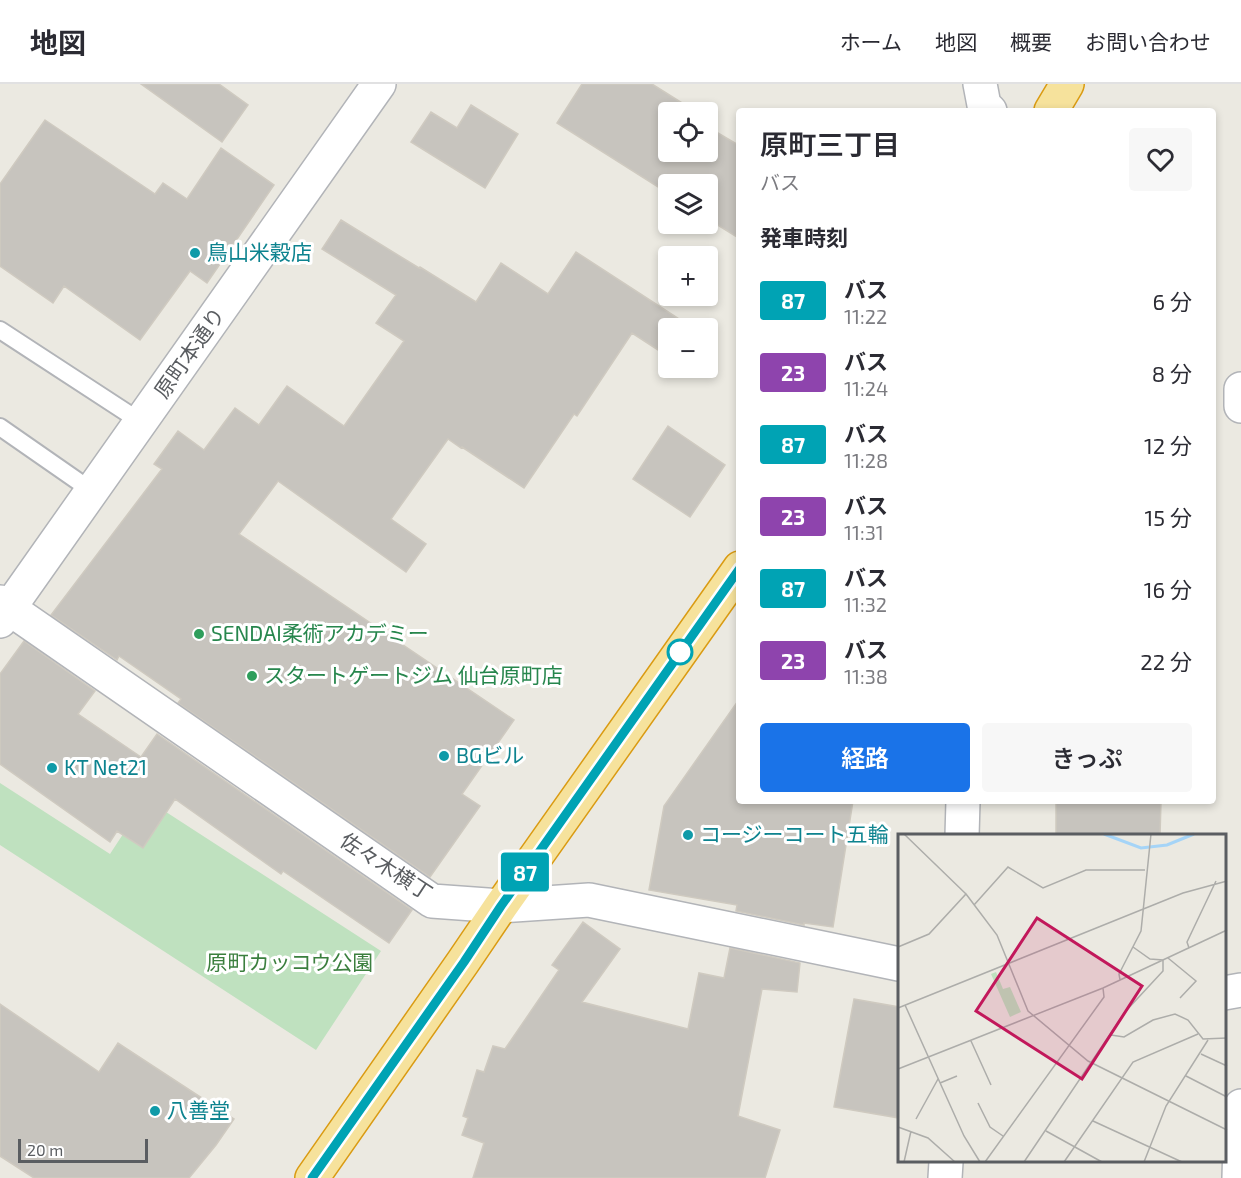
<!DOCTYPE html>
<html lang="ja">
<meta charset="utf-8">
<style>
:root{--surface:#fff;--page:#f7f7f7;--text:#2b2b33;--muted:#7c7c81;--line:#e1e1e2;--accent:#1a73e8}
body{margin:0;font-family:"Exo 2","Noto Sans JP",sans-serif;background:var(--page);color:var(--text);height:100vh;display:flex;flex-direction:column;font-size:22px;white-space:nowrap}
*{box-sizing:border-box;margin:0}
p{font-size:20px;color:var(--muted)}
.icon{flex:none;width:33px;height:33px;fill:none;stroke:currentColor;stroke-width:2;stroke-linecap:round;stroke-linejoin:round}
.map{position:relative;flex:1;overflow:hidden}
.side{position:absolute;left:736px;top:24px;width:480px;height:696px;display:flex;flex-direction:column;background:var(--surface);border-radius:6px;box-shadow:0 3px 9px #0003}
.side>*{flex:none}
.badge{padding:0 12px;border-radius:4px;font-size:21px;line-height:39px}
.controls{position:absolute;left:658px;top:18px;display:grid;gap:12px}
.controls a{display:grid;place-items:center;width:60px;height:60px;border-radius:6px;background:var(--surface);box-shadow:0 3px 9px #0003;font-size:30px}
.scale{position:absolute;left:18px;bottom:15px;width:130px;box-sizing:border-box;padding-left:6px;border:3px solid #5a5d61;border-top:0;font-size:16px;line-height:21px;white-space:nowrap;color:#5a5d61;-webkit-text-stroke:4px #fff;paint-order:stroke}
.map>.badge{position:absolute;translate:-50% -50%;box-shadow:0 0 0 3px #fff}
h2{padding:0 24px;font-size:22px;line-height:54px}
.round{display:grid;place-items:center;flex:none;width:63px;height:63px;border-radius:6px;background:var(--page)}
.head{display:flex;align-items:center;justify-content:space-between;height:102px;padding:0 24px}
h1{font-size:28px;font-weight:600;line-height:45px}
.cta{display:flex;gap:12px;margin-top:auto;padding:12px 24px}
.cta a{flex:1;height:69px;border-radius:6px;background:var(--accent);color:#fff;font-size:24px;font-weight:600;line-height:69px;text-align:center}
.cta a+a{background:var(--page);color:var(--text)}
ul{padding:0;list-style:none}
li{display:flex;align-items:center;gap:18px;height:72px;padding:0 24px}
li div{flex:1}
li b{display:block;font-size:22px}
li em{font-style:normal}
li .badge{min-width:66px;font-weight:700;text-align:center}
header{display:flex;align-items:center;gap:36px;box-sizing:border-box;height:84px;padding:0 30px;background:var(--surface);border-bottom:2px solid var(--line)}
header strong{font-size:28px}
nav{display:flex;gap:33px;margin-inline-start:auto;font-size:21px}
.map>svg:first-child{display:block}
.green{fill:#bfe1bf}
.building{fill:#c7c4be;stroke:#cfcac0;stroke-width:1.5}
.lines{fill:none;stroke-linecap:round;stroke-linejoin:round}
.service-casing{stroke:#b2b4b8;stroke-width:20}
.minor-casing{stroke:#b2b4b8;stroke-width:36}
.tertiary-casing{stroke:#b2b4b8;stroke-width:36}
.trunk-casing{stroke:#da9b12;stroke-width:36}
.service{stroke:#fff;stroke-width:16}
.minor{stroke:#fff;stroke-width:33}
.tertiary{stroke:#fff;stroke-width:33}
.trunk{stroke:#f6e29c;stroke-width:33}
.line-casing{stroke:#fff;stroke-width:14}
.line{stroke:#00a3b4;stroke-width:9}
.culture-dot{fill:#0f9aa8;stroke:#fff;stroke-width:2}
.leisure-dot{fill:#2e9e5b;stroke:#fff;stroke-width:2}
.stop-dot{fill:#fff;stroke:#00a3b4;stroke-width:3}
.labels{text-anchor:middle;stroke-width:6;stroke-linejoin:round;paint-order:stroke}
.culture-label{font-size:21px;fill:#0d838f;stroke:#fff;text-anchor:start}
.street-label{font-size:21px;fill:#5a5d61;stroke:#fff}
.leisure-label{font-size:21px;fill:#27864d;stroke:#fff;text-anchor:start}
.park-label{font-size:21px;fill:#3b7f3e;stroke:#fff}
.inset-river{fill:none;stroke:#a5d4f7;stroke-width:3}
.inset-road{fill:none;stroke:#adadaa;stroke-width:1.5}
.view{fill:#c2185b;fill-opacity:0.15;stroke:#c2185b;stroke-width:3}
.inset-edge{fill:none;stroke:#5a5d61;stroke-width:3}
</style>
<header>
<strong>地図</strong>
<nav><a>ホーム</a><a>地図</a><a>概要</a><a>お問い合わせ</a></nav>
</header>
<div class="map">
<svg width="1241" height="1094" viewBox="0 0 1241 1094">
<rect width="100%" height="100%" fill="#ebe9e1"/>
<path class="green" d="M 0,699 L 110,770 L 146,715 L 381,867 L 316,966 L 0,761 Z"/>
<path class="building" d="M 141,0 L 219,0 L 248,21 L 222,58 Z
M 582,0 L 652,0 L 687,22 L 683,28 L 684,28 L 669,28 L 669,68 L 708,68 L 708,43 L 740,62 L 740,155 L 708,135 L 708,100 L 669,100 L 669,110 L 557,39 Z
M 471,21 L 518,50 L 485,104 L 411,58 L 431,28 L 457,44 Z
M 45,36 L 155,110 L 163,99 L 187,115 L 221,64 L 274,101 L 207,199 L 190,187 L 140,256 L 64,202 L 53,219 L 0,182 L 0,100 Z
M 341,136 L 419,184 L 420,183 L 476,218 L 501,179 L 548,210 L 576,168 L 693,244 L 669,244 L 669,273 L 632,249 L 577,332 L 574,330 L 524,404 L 462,363 L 461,364 L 448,355 L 391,435 L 426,460 L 406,488 L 278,397 L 239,450 L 514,636 L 462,710 L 480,722 L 430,793 L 178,619 L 181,615 L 119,572 L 117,576 L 51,531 L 162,385 L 154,380 L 178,347 L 204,366 L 235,324 L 259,341 L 287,302 L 344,342 L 404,257 L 376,239 L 396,211 L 322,165 Z
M 668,342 L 725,381 L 690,433 L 633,395 Z
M 24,557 L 95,607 L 78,630 L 141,673 L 157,650 L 412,826 L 389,859 L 283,787 L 281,790 L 175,715 L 143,764 L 117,747 L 110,758 L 0,680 L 0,590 Z
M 740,614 L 740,717 L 853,717 L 833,843 L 804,839 L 804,841 L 736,827 L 737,821 L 649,806 L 664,722 Z
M 1056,717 L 1161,717 L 1160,752 L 1056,752 Z
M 583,838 L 620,865 L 582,918 L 688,945 L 699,889 L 724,894 L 730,864 L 800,879 L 797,908 L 762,905 L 738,1032 L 780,1046 L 765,1094 L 473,1094 L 484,1059 L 462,1051 L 468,1034 L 463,1032 L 477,986 L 484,988 L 493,962 L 505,965 L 559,886 L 552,881 Z
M 854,915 L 899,923 L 899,1034 L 834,1023 Z
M 0,920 L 99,988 L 118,959 L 234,1035 L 216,1061 L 189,1094 L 34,1094 L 0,1072 Z"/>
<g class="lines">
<g class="service-casing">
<path id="service" d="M 0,246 L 141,338
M 0,343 L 92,407"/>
</g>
<g class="minor-casing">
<path id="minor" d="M 980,0 L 984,21 L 990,27
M 0,518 L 432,817 L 501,822 L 589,816 L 899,880
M 0,537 L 379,0
M 962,752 L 963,717
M 1224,909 L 1241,906
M 945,1094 L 946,1078"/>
</g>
<g class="tertiary-casing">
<path id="tertiary" d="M 1241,305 L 1241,322
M 1239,1094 L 1241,1022"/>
</g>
<g class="trunk-casing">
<path id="trunk" d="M 1051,27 L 1067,0
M 312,1094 L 463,878 L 501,822 L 740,484"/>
</g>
<use href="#service" class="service"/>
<use href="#minor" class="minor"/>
<use href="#tertiary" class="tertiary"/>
<use href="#trunk" class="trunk"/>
</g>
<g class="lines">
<g class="line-casing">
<path id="line" d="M 312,1094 L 464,878 L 501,822 L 740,484"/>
</g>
<use href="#line" class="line"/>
</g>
<g class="culture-dot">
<circle cx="195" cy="169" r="6"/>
<circle cx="444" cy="672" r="6"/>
<circle cx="52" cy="684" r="6"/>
<circle cx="688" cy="751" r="6"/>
<circle cx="155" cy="1027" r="6"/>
</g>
<g class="leisure-dot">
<circle cx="199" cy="550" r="6"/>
<circle cx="252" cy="592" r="6"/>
</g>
<circle class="stop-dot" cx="680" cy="568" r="12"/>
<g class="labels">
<g class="culture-label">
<text x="207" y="176">鳥山米穀店</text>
<text x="456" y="679">BGビル</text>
<text x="64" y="691">KT Net21</text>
<text x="700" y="758">コージーコート五輪</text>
<text x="167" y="1034">八善堂</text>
</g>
<g class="street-label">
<text transform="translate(190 269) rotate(-55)" y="7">原町本通り</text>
<text transform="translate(386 783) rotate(33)" y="7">佐々木横丁</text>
</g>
<g class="leisure-label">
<text x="211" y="557">SENDAI柔術アカデミー</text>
<text x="264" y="599">スタートゲートジム 仙台原町店</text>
</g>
<g class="park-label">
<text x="290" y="886">原町カッコウ公園</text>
</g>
</g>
<g transform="translate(898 750)">
<rect width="328" height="328" fill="#ebe9e1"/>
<path d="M 98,138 L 105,155 L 112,153 L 123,178 L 112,183 L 93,140 Z" fill="#bfe1bf"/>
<path class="inset-river" d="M 206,0 L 243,14 L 269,11 L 296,0"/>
<path class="inset-road" d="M 6,0 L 68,60M 76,71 L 110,33 L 145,54 L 188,36 L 247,36M 0,113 L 31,100 L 68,60 L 99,101 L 130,177 L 190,227 L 329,296M 291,114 L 289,108 L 318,47M 270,124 L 298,147 L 282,164M 222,146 L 221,140 L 243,97 L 253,0M 7,171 L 66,302 L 82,328M 0,174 L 285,59 L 329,47M 213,201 L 226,203 L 255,186 L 277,180 L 290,186 L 305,205 L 329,204M 73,207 L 93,251M 303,220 L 329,232M 0,235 L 205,154 L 329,96M 288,242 L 329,263M 42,249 L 59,242M 80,269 L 92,293 L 105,302M 18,285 L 40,245M 195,287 L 284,328M 0,293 L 30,304 L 57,328M 148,297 L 204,328M 6,328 L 13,297M 87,328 L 206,163 L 205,154M 126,328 L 227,178 L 265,137 L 265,126 L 252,125 L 235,113M 166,328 L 235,228 L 300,200M 246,328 L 268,272 L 310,206"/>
<path class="view" d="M 139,84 L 244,152 L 184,245 L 78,177 Z"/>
<rect width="328" height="328" class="inset-edge"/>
</g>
</svg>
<div class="controls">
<a><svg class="icon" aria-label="locate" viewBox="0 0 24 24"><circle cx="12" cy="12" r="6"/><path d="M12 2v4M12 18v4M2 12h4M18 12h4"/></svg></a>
<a><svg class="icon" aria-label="layers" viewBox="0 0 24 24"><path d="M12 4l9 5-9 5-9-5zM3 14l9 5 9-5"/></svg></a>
<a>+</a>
<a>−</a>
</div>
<div class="scale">20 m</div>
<b class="badge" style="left:525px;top:788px;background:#00a3b4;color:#fff">87</b>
<section class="side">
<div class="head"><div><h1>原町三丁目</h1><p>バス</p></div><a class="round"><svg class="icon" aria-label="heart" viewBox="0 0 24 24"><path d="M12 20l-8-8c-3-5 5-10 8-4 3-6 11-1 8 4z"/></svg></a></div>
<h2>発車時刻</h2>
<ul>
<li><span class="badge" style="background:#00a3b4;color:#fff">87</span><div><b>バス</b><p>11:22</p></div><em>6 分</em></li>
<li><span class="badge" style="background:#8e44ad;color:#fff">23</span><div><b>バス</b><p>11:24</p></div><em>8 分</em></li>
<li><span class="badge" style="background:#00a3b4;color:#fff">87</span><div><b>バス</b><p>11:28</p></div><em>12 分</em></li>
<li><span class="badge" style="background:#8e44ad;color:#fff">23</span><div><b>バス</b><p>11:31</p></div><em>15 分</em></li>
<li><span class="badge" style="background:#00a3b4;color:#fff">87</span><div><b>バス</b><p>11:32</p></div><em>16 分</em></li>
<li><span class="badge" style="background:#8e44ad;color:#fff">23</span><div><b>バス</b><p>11:38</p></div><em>22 分</em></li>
</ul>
<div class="cta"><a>経路</a><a>きっぷ</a></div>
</section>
</div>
